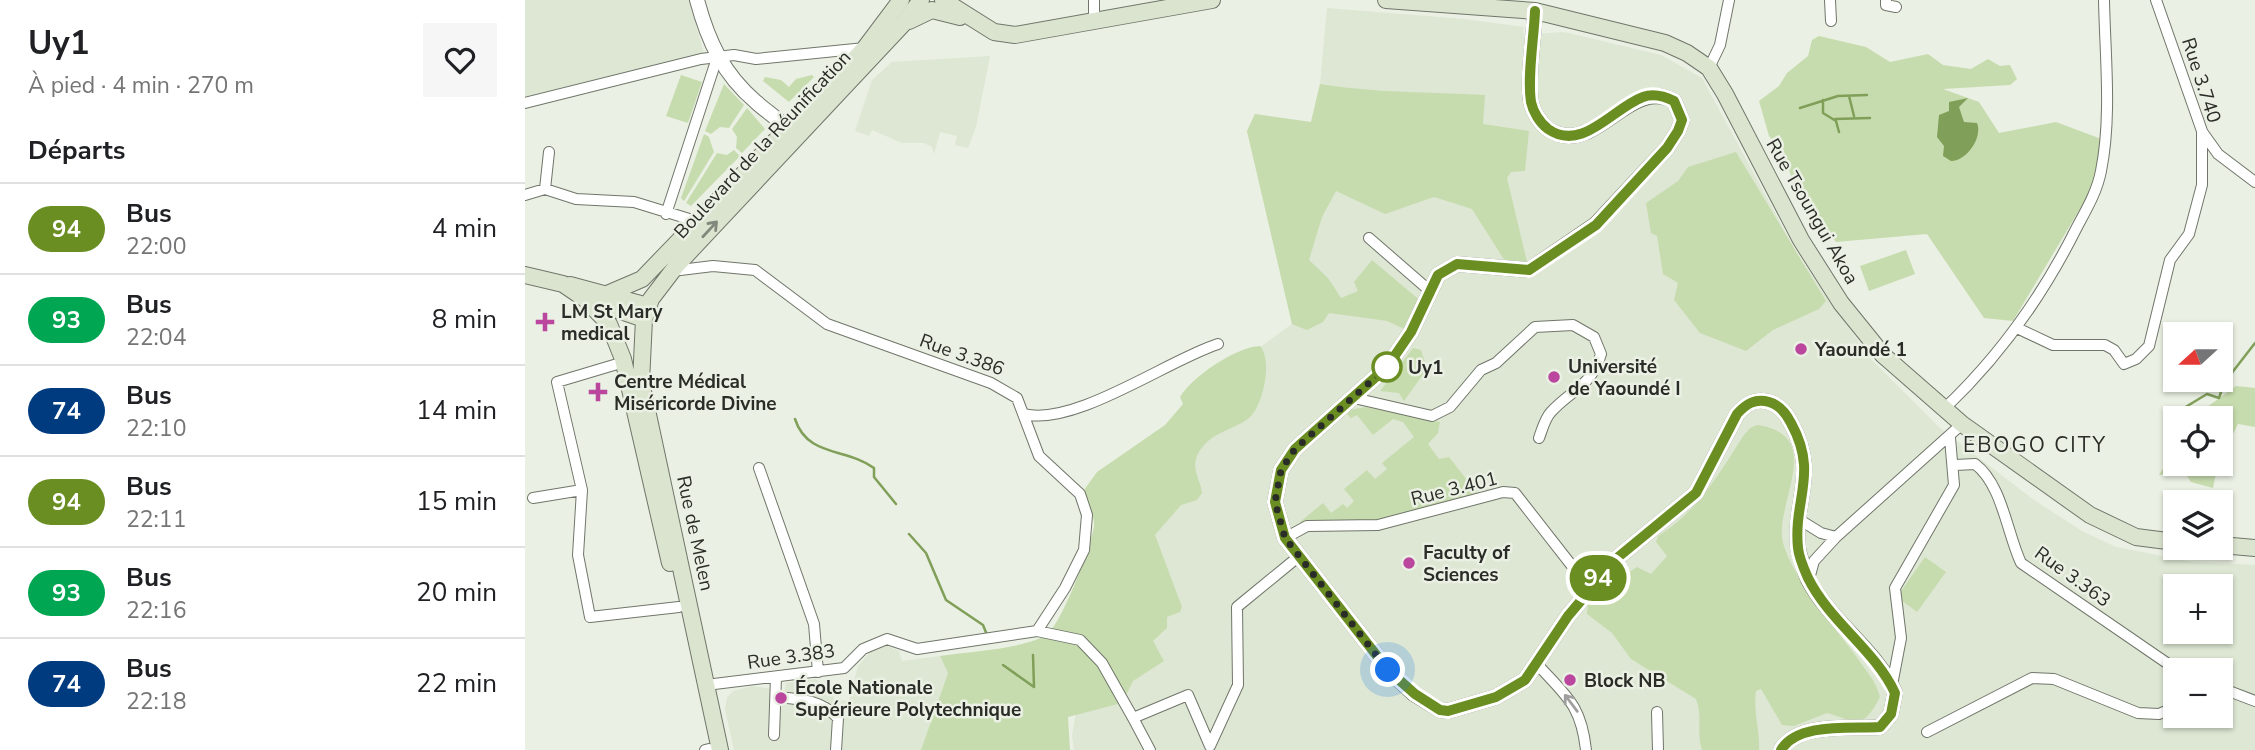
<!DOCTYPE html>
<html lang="fr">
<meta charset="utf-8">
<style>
:root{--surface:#fff;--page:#f6f6f6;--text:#202124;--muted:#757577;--line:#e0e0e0}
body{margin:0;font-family:"Nunito Sans",sans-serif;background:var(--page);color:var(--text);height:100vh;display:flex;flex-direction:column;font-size:26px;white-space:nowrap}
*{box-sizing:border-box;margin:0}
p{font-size:23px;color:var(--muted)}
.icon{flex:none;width:38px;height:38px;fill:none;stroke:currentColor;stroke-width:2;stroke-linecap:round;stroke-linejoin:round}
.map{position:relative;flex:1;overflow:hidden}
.drawer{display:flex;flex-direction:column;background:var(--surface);width:525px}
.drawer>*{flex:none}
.badge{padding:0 14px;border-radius:23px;font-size:24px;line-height:46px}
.needle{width:46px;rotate:249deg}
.fabs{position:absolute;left:1638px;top:322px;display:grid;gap:14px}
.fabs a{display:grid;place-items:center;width:70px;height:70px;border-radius:0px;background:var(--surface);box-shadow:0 2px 5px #0004;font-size:35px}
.you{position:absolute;width:35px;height:35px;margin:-18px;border:5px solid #fff;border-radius:50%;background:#1a73e8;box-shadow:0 0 0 10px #1a73e833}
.map>.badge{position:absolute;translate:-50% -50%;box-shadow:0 0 0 4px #fff}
h2{padding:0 28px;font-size:26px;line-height:63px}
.round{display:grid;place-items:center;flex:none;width:74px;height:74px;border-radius:0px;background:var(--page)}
.overview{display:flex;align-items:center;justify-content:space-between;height:119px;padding:0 28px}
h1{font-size:33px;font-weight:700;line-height:52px}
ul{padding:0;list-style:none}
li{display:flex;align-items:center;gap:21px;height:91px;padding:0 28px;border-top:2px solid var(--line)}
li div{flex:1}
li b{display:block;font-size:26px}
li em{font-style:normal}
li .badge{min-width:77px;font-weight:700;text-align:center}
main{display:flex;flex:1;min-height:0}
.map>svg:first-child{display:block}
.built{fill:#dde7d3;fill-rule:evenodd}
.green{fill:#c7dcae}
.water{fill:#809f59}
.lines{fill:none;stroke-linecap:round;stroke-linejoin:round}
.stream{stroke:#809f59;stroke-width:2.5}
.minor-casing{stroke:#70766a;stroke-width:12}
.tertiary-casing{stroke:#70766a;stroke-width:16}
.secondary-casing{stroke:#70766a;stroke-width:18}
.minor{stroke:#fff;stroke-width:10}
.tertiary{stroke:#fff;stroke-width:14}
.secondary{stroke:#dbe4cf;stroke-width:16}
.oneway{stroke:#82887b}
.oneway2{stroke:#9fa09e}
.line-casing{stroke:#fff;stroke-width:16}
.line{stroke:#6b8e23;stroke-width:10}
.walk{stroke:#2a2c27;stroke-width:7;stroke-dasharray:0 12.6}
.poi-dot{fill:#ba469e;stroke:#eaf0e3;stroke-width:2.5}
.stop-dot{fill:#fff;stroke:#6b8e23;stroke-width:3.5}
.labels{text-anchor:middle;stroke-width:5;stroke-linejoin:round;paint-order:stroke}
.street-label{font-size:19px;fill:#2a2c27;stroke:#eaf0e3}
.poi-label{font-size:19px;font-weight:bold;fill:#2a2c27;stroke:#eaf0e3;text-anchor:start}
.stop-label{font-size:19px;font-weight:bold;fill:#2a2c27;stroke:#eaf0e3;text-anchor:start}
.neighbourhood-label{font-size:21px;letter-spacing:2px;fill:#2a2c27;stroke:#eaf0e3}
</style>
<main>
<section class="drawer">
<div class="overview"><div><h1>Uy1</h1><p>À pied · 4 min · 270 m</p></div><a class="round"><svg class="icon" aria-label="heart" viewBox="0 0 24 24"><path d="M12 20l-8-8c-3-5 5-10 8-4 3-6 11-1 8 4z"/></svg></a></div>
<h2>Départs</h2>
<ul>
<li><span class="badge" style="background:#6b8e23;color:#fff">94</span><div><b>Bus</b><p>22:00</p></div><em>4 min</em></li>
<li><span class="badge" style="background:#00a651;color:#fff">93</span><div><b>Bus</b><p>22:04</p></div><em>8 min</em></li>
<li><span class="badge" style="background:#003b80;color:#fff">74</span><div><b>Bus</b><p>22:10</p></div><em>14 min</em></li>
<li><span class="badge" style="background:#6b8e23;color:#fff">94</span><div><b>Bus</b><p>22:11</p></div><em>15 min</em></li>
<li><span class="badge" style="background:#00a651;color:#fff">93</span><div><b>Bus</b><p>22:16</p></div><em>20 min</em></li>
<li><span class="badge" style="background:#003b80;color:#fff">74</span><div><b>Bus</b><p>22:18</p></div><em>22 min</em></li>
</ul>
</section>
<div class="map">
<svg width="1730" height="750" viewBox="0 0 1730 750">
<rect width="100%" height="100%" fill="#eaf0e3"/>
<path class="built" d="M 0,0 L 164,0 L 179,54 L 0,99 Z
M 802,8 L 939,19 L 999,27 L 998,33 L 1009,34 L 1039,32 L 1136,55 L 1177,78 L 1273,255 L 1345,358 L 1415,428 L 1509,500 L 1557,531 L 1591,547 L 1668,562 L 1730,565 L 1730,750 L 549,750 L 547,735 L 586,517 L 667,397 L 767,324 L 722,131 L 730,114 L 786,122 L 795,84 ZM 1650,586 L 1696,586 L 1696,632 L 1650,632 ZM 1650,670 L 1696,670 L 1696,716 L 1650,716 Z
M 465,56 L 451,127 L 443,148 L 430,145 L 432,136 L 415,132 L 409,154 L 407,147 L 399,143 L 377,143 L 347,130 L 344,136 L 330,131 L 347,80 L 367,62 Z
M 360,645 L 374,651 L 377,661 L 415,656 L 423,673 L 396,750 L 209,750 L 200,709 L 202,698 L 208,691 L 228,686 L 259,691 L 261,683 L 290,679 L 304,686 L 310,700 L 324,701 L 333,666 L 348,649 Z"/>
<path class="green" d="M 1294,36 L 1341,47 L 1365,62 L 1403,54 L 1418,65 L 1446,69 L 1463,59 L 1475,66 L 1485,65 L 1492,79 L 1485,85 L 1418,89 L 1454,102 L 1474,133 L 1531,122 L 1579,140 L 1571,182 L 1488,321 L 1459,318 L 1402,234 L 1311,242 L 1268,183 L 1254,135 L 1247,140 L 1244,136 L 1234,101 L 1254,86 L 1262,73 L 1283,56 L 1287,40 Z
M 156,75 L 177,82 L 163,123 L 141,116 Z
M 287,75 L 289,77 L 264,102 L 238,81 L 240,77 L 256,80 L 264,87 L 271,79 Z
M 199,84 L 219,105 L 204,128 L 195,127 L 186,134 L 180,131 Z
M 795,84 C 850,93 904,92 960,95 L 958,124 L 1004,131 L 1000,171 L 986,172 L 982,178 L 1004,270 L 985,269 L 947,209 L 909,197 L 860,214 L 811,191 L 797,217 L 784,260 L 803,278 L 816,298 L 833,291 L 829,282 L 847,260 L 898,303 L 886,332 L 862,321 L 804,313 L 798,322 L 782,330 L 767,324 L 722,131 L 730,114 L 786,122 Z
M 222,108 L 240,129 L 217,153 L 211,148 L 212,137 L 207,129 Z
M 179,134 L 184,137 L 189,152 L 159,201 L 156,198 Z
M 209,150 L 215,156 L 166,206 L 161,203 L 192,153 L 202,155 Z
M 1211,152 L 1301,301 L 1294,309 L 1248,330 L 1221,351 L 1175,333 L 1149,300 L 1153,283 L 1138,274 L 1132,236 L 1126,233 L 1121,203 L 1153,181 L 1163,167 Z
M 1381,250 L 1390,274 L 1344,291 L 1335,266 Z
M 735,346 C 748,360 738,406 724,418 C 706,432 684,431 672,456 C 666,469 676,481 677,493 L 672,500 L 656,505 L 630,535 L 657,607 L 655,612 L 642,617 L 642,628 L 628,641 L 639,661 L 608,681 L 597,703 L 543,717 L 545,750 L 396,750 L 423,673 L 415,656 C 449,651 490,650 520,636 C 535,629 567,544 569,526 C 570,513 560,502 559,490 L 572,472 L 640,425 L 658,404 L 655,397 C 668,376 711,347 735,346 Z
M 888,348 L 896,350 L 902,369 L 879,401 L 874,393 L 855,391 Z
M 1711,386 L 1730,388 L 1730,427 L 1713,424 L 1696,458 L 1696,418 L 1667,418 Z
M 841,407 L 915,422 L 913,433 L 903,444 L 914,459 L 924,457 L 956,498 L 853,525 L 782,526 L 775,522 L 798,503 L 806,513 L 818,504 L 822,508 L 829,501 L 819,489 L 842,470 L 850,479 L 862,469 L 857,463 L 889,437 L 878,422 L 868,419 L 848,435 L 832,415 L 826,418 L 819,411 Z
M 1232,425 C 1303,435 1248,505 1258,543 C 1268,578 1308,625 1331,656 C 1340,670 1351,680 1355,697 C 1337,732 1331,721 1302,713 L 1269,726 L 1257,725 L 1236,689 L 1231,691 C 1228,712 1235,730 1234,750 L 1177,750 C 1171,733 1178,716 1171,699 L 1106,659 L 1087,633 L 1062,614 C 1062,596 1074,588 1085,575 L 1097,577 L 1112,567 L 1126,574 L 1142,556 L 1131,542 L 1133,536 C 1174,510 1193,475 1219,435 L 1225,428 Z
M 1650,447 L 1650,464 L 1693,464 L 1688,488 L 1666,482 L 1660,473 L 1634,475 Z
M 1400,557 L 1421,572 L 1392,612 L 1372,597 Z"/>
<path class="water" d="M 1443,98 L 1434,107 L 1439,122 L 1452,123 C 1458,137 1442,161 1426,161 L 1418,156 L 1419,146 L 1412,137 L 1414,115 L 1424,111 L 1424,102 Z"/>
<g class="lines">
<path class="stream" d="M 1324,96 L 1329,116
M 1298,100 L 1298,113 L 1311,121 L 1314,132
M 1275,108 L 1313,96 L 1342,95
M 1310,119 L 1345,118
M 1654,411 L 1682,394 L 1694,398 L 1699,383 L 1730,343
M 270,419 C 282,457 322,448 349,468 L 349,477 L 371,504
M 384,534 L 401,553 L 421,600 L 458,625 L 462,635
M 478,665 L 509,687 L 508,655"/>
<g class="minor-casing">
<path id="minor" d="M 569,0 L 569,22
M 1305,0 L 1306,21
M 1361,0 L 1361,5 L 1371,7
M 1184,68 L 1195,45 L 1204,0
M 0,103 L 176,59 L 209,55 L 231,59 L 340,48
M 1678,133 L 1693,154 L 1730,182
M 20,189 L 24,152
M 0,195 L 20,189 L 51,199 L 109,202 L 174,222
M 141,214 L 192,58
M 844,238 L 905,291
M 147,271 L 188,266 L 230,270 L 302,324 L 466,383 L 492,398 L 514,456 L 555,494 L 562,515 L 559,550 L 540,588 L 512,631 L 555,640 L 577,663 L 608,718 L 663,695 L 685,746 L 713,685 L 712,607 L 773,557
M 1492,328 L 1528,345 L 1580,345 L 1589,350 L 1599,364 L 1611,359 L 1624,346 L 1645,260 L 1664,234 L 1677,185 L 1677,131 L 1631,0
M 99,362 L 32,382 L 57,490 L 53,555 L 65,617 L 154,607
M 829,398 L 907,416 L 925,407 L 956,370 L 971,363 L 1010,327 L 1048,325 L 1069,337 L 1076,354 C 1066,387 1047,389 1026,412 C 1020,418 1017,430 1014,438
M 1419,409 C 1474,357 1517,297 1551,229 C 1561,210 1572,192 1576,171 C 1587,116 1580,56 1579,0
M 499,414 C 549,427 643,360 693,344
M 1430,465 L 1450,464 C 1477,484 1482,533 1496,563 L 1652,670
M 234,468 L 289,624 L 293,672
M 8,498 L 57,490
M 1275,520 L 1296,533 L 1311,537
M 760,538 L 782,526 L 853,525 L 978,492 L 990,493 L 1065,589
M 1284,579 L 1289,561 L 1311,537 L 1437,424
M 1012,664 C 1042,697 1056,705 1061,750
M 181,685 L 319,668 L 338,649 L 362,639 L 392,649 L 512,631
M 1367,685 L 1376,638 L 1370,588 L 1429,485 L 1425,438
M 1696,688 L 1730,701
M 252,697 C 276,699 296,700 313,718 L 311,750
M 1132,712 L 1133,750
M 608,718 L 625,750
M 1402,732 L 1507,678 L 1529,679 L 1613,713 L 1634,714 L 1650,707
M 249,735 L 251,677
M 180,750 L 184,749"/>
</g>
<g class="tertiary-casing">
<path id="tertiary" d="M 172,0 C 183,41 198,74 231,102 C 243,113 258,121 267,135
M 1010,11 C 1009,38 1002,77 1006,102 C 1008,112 1015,123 1023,129 C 1068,160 1103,76 1149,101 L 1157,120 L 1153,131 L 1142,148 L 1071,224 L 1004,270 L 932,264 L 913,275 L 886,332 L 862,367 L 770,449 L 756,470 L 750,502 L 760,538 L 863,670 L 889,694 L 915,710 L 923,711 L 971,697 L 1000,680 L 1043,616 L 1092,558 L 1171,493 L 1212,414 C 1221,404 1230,398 1244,402 C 1255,405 1261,413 1266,423 C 1294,474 1268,499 1273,548 C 1275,558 1279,569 1283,579 C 1305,622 1351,649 1370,693 L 1366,714 L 1355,727 C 1325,729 1273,722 1256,750"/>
</g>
<g class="secondary-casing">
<path id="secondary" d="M 418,0 L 469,32 L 490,35 L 687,0
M 861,0 L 1010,11 L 1140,43 L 1162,53 L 1184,68 L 1200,94 L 1276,240 L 1316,303 L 1358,355 L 1437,424 L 1565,515 L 1611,537 L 1650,542
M 384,21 L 407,10 L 435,17
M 0,275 L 38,284 L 60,299 L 119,319
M 45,285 L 123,306
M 82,294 L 117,279 L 340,48 L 376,0
M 60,299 L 84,324 L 98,359 L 145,563
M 1696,545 L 1730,548
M 195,750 L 116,382 L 119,319 L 126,299 L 152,265 L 378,24 L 396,0"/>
</g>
<use href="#minor" class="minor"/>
<use href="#tertiary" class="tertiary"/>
<use href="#secondary" class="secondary"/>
</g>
<defs><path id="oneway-shaft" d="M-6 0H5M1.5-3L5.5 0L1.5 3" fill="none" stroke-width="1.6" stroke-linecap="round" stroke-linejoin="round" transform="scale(1.75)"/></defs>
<use class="oneway" href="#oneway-shaft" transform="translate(185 229) rotate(-47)"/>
<use class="oneway2" href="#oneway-shaft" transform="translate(1046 703) rotate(-127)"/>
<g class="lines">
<g class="line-casing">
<path id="line" d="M 1010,11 C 1009,38 1002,76 1006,102 C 1008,112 1015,123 1023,129 C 1057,153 1088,108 1118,97 C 1129,93 1139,96 1149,101 L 1157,120 L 1153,131 L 1142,148 L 1071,225 L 1004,270 L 932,264 L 913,275 L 886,332 L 862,367 L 770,449 L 756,470 L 750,502 L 760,538 L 863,670 L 890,694 L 915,710 L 923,711 L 971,697 L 1000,680 L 1043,616 L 1092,558 L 1171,493 L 1212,414 C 1221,404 1230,398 1244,402 C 1255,405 1261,413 1266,423 C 1294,474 1268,499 1273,548 C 1274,558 1279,569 1283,578 C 1305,622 1350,650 1370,693 L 1366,714 L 1355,727 C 1326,729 1273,722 1256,750"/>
</g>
<use href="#line" class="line"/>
<path class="walk" d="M 862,367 L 770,449 L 756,470 L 750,502 L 760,538 L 863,670"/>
</g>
<g class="poi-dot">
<path d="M16.5 311.5h7v7h7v7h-7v7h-7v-7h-7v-7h7z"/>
<circle cx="1276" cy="349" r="7"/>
<circle cx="1029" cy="377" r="7"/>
<path d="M69.5 381.5h7v7h7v7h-7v7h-7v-7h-7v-7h7z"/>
<circle cx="884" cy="563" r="7"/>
<circle cx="1045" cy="680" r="7"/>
<circle cx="256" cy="698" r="7"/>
</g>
<circle class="stop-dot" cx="862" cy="367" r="14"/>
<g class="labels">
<g class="street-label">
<text transform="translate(1677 80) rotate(72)" y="7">Rue 3.740</text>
<text transform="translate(237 144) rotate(-47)" y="7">Boulevard de la Réunification</text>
<text transform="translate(1288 211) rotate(60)" y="7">Rue Tsoungui Akoa</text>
<text transform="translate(437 354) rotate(20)" y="7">Rue 3.386</text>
<text transform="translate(929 488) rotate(-14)" y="7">Rue 3.401</text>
<text transform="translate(171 533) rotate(78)" y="7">Rue de Melen</text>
<text transform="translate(1548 576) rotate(36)" y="7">Rue 3.363</text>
<text transform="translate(266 656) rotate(-8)" y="7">Rue 3.383</text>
</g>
<g class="poi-label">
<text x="36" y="318">LM St Mary<tspan x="36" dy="22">medical</tspan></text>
<text x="1290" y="356">Yaoundé 1</text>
<text x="1043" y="373">Université<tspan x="1043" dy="22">de Yaoundé I</tspan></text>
<text x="89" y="388">Centre Médical<tspan x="89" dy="22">Miséricorde Divine</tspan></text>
<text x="898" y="559">Faculty of<tspan x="898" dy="22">Sciences</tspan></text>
<text x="1059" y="687">Block NB</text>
<text x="270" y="694">École Nationale<tspan x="270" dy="22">Supérieure Polytechnique</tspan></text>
</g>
<g class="stop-label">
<text x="883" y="374">Uy1</text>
</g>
<g class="neighbourhood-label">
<text x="1510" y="452">EBOGO CITY</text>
</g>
</g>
</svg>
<div class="fabs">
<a><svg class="needle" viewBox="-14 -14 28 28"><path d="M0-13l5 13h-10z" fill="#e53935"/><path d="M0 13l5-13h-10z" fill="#757577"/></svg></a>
<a><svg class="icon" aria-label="locate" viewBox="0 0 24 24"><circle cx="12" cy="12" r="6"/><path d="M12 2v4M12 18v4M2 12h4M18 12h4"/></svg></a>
<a><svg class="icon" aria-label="layers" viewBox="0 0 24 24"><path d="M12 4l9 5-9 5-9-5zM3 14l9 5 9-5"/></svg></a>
<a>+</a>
<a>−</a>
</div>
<div class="you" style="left:863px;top:670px"></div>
<b class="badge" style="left:1073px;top:578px;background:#6b8e23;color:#fff">94</b>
</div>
</main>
